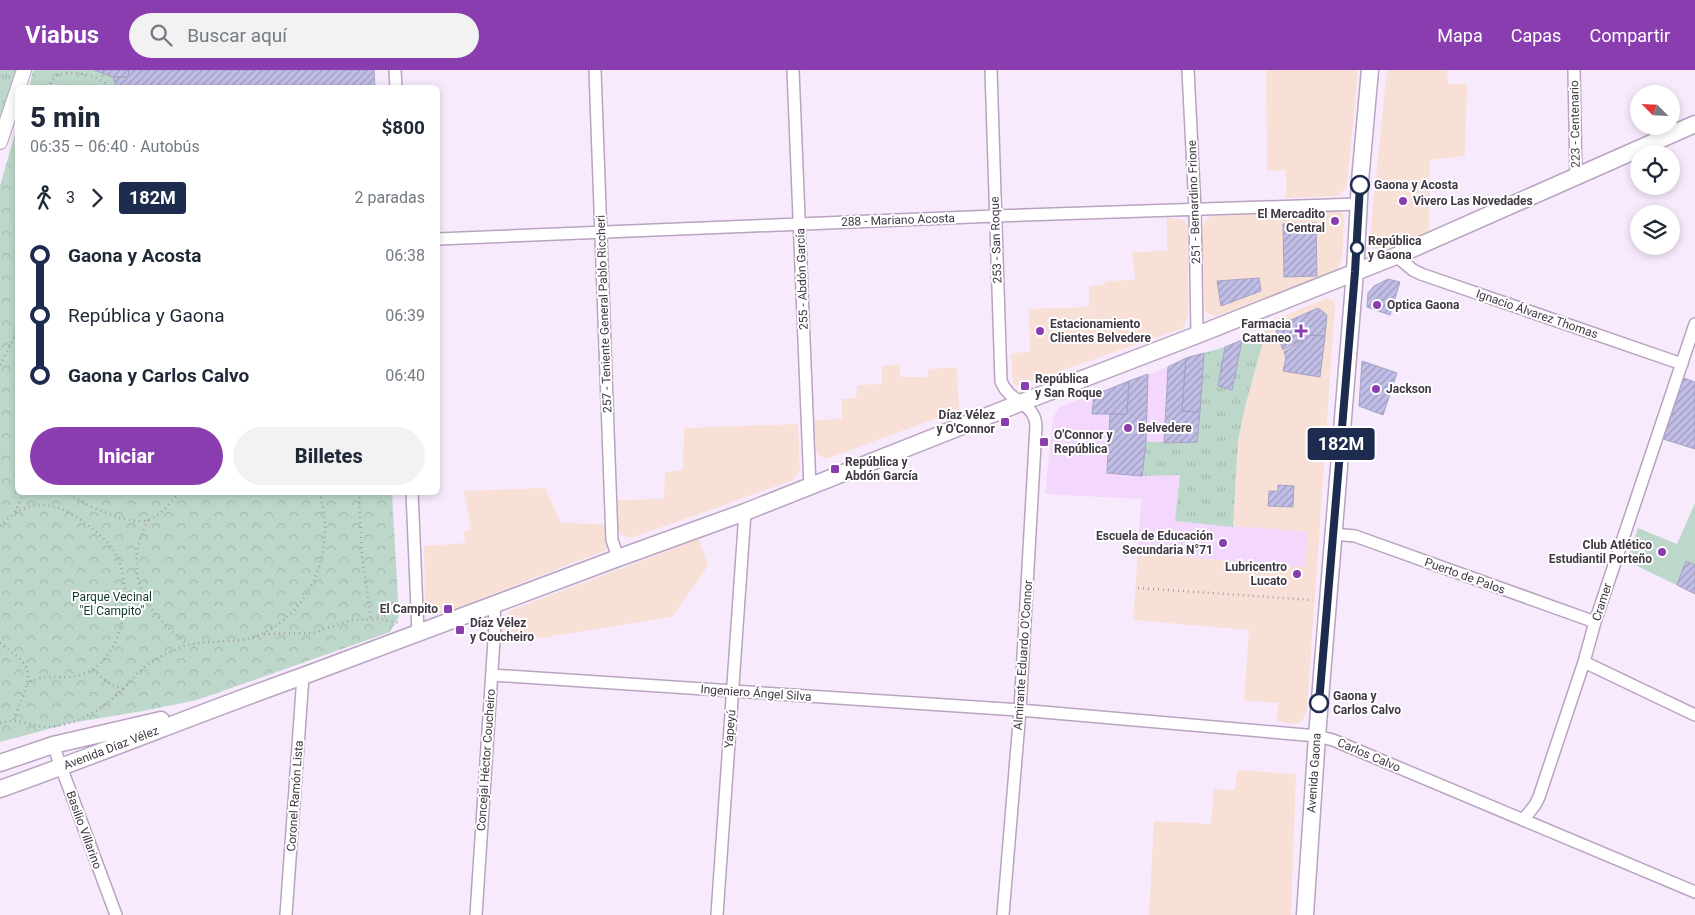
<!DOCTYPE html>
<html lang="es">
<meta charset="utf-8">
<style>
:root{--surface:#fff;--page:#f2f2f3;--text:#1f2937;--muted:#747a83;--accent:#893dae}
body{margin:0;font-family:Roboto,sans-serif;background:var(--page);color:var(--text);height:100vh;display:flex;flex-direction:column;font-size:19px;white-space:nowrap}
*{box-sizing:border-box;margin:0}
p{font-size:16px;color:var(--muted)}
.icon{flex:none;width:28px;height:28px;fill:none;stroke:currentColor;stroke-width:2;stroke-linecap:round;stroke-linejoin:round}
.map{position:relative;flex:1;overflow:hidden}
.details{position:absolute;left:15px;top:15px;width:425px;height:410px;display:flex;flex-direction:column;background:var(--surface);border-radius:8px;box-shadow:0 2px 8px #0003}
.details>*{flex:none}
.badge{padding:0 10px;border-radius:4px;font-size:18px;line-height:32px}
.needle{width:32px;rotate:294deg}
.buttons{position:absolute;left:1630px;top:15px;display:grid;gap:10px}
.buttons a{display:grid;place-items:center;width:50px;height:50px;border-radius:50%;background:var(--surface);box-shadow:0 2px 8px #0003;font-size:25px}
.map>.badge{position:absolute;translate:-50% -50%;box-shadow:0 0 0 2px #fff}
.legs{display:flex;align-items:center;gap:8px;height:55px;padding:0 15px;font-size:16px}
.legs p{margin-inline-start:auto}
.summary{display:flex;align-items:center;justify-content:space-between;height:85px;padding:0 15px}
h1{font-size:28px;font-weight:800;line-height:38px}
.action{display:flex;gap:10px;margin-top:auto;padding:10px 15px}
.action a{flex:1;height:58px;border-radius:30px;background:var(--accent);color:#fff;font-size:20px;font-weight:800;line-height:58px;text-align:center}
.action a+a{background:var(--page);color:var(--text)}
ul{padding:0 15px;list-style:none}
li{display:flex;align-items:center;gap:18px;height:60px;font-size:19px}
li i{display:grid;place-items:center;width:8px;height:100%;margin:0 6px;background:currentColor}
li i::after{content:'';width:12px;height:12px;margin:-6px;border:4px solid;border-radius:50%;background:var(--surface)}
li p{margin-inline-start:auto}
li:first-child i{background:linear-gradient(#0000 50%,currentColor 0)}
li:last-child i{background:linear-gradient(currentColor 50%,#0000 0)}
header{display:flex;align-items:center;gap:30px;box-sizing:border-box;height:70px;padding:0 25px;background:var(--accent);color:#fff}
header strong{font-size:24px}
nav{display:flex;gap:28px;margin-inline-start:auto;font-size:18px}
.search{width:350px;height:45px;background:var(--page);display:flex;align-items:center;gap:12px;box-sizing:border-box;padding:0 18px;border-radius:28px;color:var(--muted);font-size:19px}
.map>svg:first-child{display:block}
.commercial{fill:#f9e0d6}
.built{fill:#f4d7fc}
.grass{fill:url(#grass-tufts)}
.park{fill:url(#park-crowns)}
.garden{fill:#bdd8cb}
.building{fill:url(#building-hatch);stroke:#a5a3c4}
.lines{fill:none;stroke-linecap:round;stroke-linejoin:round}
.minor-casing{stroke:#b9a3c0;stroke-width:14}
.tertiary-casing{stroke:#b9a3c0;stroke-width:16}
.secondary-casing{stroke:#b9a3c0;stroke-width:19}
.path{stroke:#a89cac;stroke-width:2.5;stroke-dasharray:1 4;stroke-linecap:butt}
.minor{stroke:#fff;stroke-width:11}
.tertiary{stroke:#fff;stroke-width:14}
.secondary{stroke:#fff;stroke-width:16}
.line-1-casing{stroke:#fff;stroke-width:11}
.line-1{stroke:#1d2b4f;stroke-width:8}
.stop-1-dot{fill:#fff;stroke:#1d2b4f;stroke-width:2.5}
.poi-dot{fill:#893dae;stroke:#fff;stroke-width:2}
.labels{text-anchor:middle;stroke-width:4;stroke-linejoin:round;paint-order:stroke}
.street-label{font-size:12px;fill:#413844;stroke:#fff}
.stop-label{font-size:12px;font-weight:bold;fill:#413844;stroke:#fff;text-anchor:start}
.poi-label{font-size:12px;font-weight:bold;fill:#413844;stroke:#fff;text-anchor:start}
.park-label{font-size:12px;fill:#103728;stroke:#fff}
</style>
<header>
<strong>Viabus</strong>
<div class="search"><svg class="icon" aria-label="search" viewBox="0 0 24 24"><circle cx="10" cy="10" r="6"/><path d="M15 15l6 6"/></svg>Buscar aquí</div>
<nav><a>Mapa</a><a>Capas</a><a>Compartir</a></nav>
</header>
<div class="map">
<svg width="1695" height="845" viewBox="0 0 1695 845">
<defs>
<pattern id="grass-tufts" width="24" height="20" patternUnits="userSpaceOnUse" patternTransform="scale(1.25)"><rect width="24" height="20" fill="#bdd8cb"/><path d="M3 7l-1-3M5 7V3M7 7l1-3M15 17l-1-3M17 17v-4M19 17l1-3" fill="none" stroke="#a4bab0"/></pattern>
<pattern id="park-crowns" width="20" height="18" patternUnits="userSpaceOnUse" patternTransform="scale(1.25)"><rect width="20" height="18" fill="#bdd8cb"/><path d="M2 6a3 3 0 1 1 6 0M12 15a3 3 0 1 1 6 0" fill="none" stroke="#a4bab0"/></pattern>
<pattern id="building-hatch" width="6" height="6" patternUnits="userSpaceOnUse" patternTransform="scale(1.25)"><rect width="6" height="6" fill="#c1bee7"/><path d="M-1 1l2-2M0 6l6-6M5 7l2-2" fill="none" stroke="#9e9bbd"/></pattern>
</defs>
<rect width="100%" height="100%" fill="#f8eafd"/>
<path class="commercial" d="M 1266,0 L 1358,0 L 1347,116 L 1339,126 L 1286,128 L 1286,100 L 1267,101 Z
M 1387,0 L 1447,0 L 1448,14 L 1467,14 L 1465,86 L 1430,90 L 1429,164 L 1382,180 L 1373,178 L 1371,173 L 1370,166 Z
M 1333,139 L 1338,139 L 1343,145 L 1344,150 L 1342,189 L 1336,202 L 1216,246 L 1208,244 L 1205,241 L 1201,161 L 1206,149 L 1211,146 Z
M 1167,147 L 1184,150 L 1188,155 L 1188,244 L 1183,258 L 1017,316 L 1013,313 L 1011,283 L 1030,282 L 1029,239 L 1089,237 L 1089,216 L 1105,214 L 1105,211 L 1135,210 L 1132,182 L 1167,181 Z
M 1327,228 L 1334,231 L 1335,236 L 1307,640 L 1303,649 L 1299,653 L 1292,654 L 1277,651 L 1278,633 L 1244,630 L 1249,560 L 1133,550 L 1138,483 L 1305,497 L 1308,462 L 1233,457 L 1238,371 L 1245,337 L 1268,252 Z
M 899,294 L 901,307 L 927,307 L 929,299 L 957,297 L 959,340 L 826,389 L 817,384 L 812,350 L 842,349 L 842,329 L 856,328 L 857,315 L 882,314 L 882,296 Z
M 798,354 L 800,400 L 797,406 L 791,411 L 631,468 L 624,466 L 620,463 L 618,459 L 616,430 L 664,429 L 665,402 L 683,400 L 684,358 Z
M 545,418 L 561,453 L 606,454 L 607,476 L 604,481 L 441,544 L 433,543 L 429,540 L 425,535 L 424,476 L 466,473 L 463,463 L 471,458 L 464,421 Z
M 699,469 L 708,496 L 672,547 L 501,574 L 503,549 L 506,545 L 511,540 Z
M 1237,700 L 1296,704 L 1291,845 L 1149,845 L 1154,751 L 1211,754 L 1214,719 L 1235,720 Z"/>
<path class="built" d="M 1168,297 L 1164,373 L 1146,372 L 1180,405 L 1175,451 L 1308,462 L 1305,497 L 1138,483 L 1141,429 L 1045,424 L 1053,347 L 1060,337 Z"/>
<path class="grass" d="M 0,0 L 18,0 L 0,58 Z
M 1266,261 L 1245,337 L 1238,371 L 1233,457 L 1175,451 L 1180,405 L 1142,406 L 1146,372 L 1197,372 L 1204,283 L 1225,277 L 1218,316 L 1232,319 L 1242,270 Z"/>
<path class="park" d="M 33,0 L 94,0 L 113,7 L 117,17 L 29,18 Z
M 17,56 L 18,422 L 392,423 L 399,546 L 390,562 L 197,630 L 143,641 L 71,653 L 0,672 L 0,116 Z"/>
<path class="garden" d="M 1695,433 L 1695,524 L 1627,491 L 1638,458 L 1677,474 Z"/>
<path class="building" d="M 94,0 L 129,0 L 128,7 L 113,7 Z
M 129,0 L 374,0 L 375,18 L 117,18 L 113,7 L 128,7 Z
M 1316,153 L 1317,206 L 1284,207 L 1283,154 Z
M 1259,208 L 1261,221 L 1221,236 L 1217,211 Z
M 1388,209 L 1400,212 L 1390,245 L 1367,237 L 1368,223 L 1374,216 Z
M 1318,238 L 1327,245 L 1325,266 L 1311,265 L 1283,280 L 1275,257 Z
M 1311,265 L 1325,266 L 1320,307 L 1283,301 L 1286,287 L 1284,282 Z
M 1242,270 L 1232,320 L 1218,316 L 1225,277 Z
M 1204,283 L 1200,342 L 1182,341 L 1186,288 Z
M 1186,288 L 1182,341 L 1200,342 L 1197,372 L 1164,373 L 1168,297 Z
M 1362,291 L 1397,303 L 1383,345 L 1359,336 Z
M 1148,304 L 1146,372 L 1142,406 L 1107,403 L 1110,344 L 1127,344 L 1129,311 Z
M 1684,308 L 1695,312 L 1695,379 L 1663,369 Z
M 1129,311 L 1127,344 L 1092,344 L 1094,325 Z
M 1278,415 L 1294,416 L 1293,437 L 1268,436 L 1269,421 L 1278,421 Z
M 1686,491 L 1695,495 L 1695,524 L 1677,515 Z"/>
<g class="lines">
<g class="minor-casing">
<path id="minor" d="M 395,0 L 396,18
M 595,0 L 612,470 L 618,488
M 793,0 L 810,417
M 991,0 L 1001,311 C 1009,333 1035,332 1036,356 L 1020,640 L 1003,845
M 1188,0 L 1195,139 L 1197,265
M 1574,0 L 1576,107
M 438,169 L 995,146 L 1359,134
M 1396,186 L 1413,200 L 1421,204 L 1682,294
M 412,422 L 418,563
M 1333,464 L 1355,466 L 1595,552
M 1584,592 L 1695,645
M 492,605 L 1020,640 L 1317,666 L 1333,670 L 1695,822
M 53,675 L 116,845
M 1523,750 L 1535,735 L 1539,727 L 1584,592 L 1595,552 L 1695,254
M 286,845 L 303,606
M 476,845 L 495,555 L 494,535
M 717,845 L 745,442"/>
</g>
<g class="tertiary-casing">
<path id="tertiary" d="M 18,18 L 24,0
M 0,72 L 18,18"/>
</g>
<g class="secondary-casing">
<path id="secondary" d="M 0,693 L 53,675 L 161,650
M 0,719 C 102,683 202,642 303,606 L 618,488 L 745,442 L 1020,333 L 1197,265 L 1396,186 L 1695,54
M 1305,845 L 1317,666 L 1355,202 L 1360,111 L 1370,0"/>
</g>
<path class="path" d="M 48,18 C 51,13 53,8 58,5 C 72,0 100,4 109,18
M 0,295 L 14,268 L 18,255
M 65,422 C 80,433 131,457 148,450 C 161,445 171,433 179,422
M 359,422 L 362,487 L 371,549
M 15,442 L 24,422
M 148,450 C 121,504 144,540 187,574
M 0,456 C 29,424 60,432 90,457 C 98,463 108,472 114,481 C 134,514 126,578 93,599 C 72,614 50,601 28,612
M 1138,518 L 1313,530
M 264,564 L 313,563 L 351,550 L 379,549 L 401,553
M 0,573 C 8,580 21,587 26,597 C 33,609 18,638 13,650
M 93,600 L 110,614 L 123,619
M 0,653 C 5,652 10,650 15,651 C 25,651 35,657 45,657 C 55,657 68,654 78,650 C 95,644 112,630 125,617 C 130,612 134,606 140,601 C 152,590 165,584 179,578 C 201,568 227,575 250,568 C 310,550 338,479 319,422"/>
<use href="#minor" class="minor"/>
<use href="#tertiary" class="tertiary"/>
<use href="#secondary" class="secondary"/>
</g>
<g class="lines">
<g class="line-1-casing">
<path id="line-1" d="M 1319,633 L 1355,202 L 1360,115"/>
</g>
<use href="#line-1" class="line-1"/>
</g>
<g class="stop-1-dot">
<circle cx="1360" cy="115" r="9"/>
<circle cx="1357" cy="178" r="6"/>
<circle cx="1319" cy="633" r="9"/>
</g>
<g class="poi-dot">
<circle cx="1403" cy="131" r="5"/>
<circle cx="1335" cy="151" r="5"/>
<circle cx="1377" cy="235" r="5"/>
<circle cx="1040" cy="261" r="5"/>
<path d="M1298.5 253.5h5v5h5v5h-5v5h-5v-5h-5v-5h5z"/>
<rect x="1020" y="311" width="10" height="10" rx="2.5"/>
<circle cx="1376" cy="319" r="5"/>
<rect x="1000" y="347" width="10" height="10" rx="2.5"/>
<circle cx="1128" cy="358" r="5"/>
<rect x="1039" y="367" width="10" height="10" rx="2.5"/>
<rect x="830" y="394" width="10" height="10" rx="2.5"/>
<circle cx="1223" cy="473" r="5"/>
<circle cx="1662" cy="482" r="5"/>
<circle cx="1297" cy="504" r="5"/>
<rect x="443" y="534" width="10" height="10" rx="2.5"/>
<rect x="455" y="555" width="10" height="10" rx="2.5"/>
</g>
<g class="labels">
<g class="street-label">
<text transform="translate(1575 54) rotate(-91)" y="4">223 - Centenario</text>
<text transform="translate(1194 132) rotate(-92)" y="4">251 - Bernardino Frione</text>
<text transform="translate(898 150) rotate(-2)" y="4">288 - Mariano Acosta</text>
<text transform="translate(996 170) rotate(-92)" y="4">253 - San Roque</text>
<text transform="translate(802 209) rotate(-92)" y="4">255 - Abdón García</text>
<text transform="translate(604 244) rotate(-92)" y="4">257 - Teniente General Pablo Riccheri</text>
<text transform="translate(1537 244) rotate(19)" y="4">Ignacio Álvarez Thomas</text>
<text transform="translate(1465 506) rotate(20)" y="4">Puerto de Palos</text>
<text transform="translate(1602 532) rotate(-72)" y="4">Cramer</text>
<text transform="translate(1023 585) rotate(-86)" y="4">Almirante Eduardo O'Connor</text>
<text transform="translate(756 623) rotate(4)" y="4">Ingeniero Ángel Silva</text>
<text transform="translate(730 659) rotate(-86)" y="4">Yapeyú</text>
<text transform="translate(111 678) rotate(-21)" y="4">Avenida Díaz Vélez</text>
<text transform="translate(1369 685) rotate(23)" y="4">Carlos Calvo</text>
<text transform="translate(486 690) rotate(-86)" y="4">Concejal Héctor Coucheiro</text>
<text transform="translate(1314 703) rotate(-86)" y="4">Avenida Gaona</text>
<text transform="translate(295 726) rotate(-86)" y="4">Coronel Ramón Lista</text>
<text transform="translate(84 760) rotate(70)" y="4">Basilio Villarino</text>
</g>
<g class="stop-label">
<text x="1374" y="119">Gaona y Acosta</text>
<text x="1368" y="175">República<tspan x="1368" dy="14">y Gaona</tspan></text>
<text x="1333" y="630">Gaona y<tspan x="1333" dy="14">Carlos Calvo</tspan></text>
</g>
<g class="poi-label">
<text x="1413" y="135">Vivero Las Novedades</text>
<text x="1325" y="148" text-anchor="end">El Mercadito<tspan x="1325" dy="14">Central</tspan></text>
<text x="1387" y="239">Optica Gaona</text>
<text x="1050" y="258">Estacionamiento<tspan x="1050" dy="14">Clientes Belvedere</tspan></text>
<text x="1291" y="258" text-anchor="end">Farmacia<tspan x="1291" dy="14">Cattaneo</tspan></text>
<text x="1035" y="313">República<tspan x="1035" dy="14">y San Roque</tspan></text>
<text x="1386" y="323">Jackson</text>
<text x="995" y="349" text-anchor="end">Díaz Vélez<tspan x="995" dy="14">y O'Connor</tspan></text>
<text x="1138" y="362">Belvedere</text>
<text x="1054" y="369">O'Connor y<tspan x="1054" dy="14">República</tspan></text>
<text x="845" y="396">República y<tspan x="845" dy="14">Abdón García</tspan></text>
<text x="1213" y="470" text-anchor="end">Escuela de Educación<tspan x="1213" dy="14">Secundaria N°71</tspan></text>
<text x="1652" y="479" text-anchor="end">Club Atlético<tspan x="1652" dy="14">Estudiantil Porteño</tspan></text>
<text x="1287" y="501" text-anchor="end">Lubricentro<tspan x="1287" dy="14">Lucato</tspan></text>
<text x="438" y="543" text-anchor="end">El Campito</text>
<text x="470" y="557">Díaz Vélez<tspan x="470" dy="14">y Coucheiro</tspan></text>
</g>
<g class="park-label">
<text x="112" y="531">Parque Vecinal<tspan x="112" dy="14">"El Campito"</tspan></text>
</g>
</g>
</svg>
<div class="buttons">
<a><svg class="needle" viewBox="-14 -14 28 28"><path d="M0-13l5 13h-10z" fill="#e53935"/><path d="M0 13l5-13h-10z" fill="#747a83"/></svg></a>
<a><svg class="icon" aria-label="locate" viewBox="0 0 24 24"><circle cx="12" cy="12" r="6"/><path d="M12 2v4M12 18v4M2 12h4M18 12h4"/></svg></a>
<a><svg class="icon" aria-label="layers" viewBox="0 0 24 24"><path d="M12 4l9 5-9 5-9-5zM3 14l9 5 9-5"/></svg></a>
</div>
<b class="badge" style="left:1341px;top:374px;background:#1d2b4f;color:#fff">182M</b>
<section class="details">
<div class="summary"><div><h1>5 min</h1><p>06:35 – 06:40 · Autobús</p></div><b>$800</b></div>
<div class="legs"><svg class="icon" aria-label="walk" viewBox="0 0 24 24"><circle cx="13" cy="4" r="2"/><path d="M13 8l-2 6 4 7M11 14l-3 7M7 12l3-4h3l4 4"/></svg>3<svg class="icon" aria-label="forward" viewBox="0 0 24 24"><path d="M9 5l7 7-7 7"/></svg><b class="badge" style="background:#1d2b4f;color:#fff">182M</b><p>2 paradas</p></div>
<ul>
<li><i style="color:#1d2b4f"></i><b>Gaona y Acosta</b><p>06:38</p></li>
<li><i style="color:#1d2b4f"></i><span>República y Gaona</span><p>06:39</p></li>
<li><i style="color:#1d2b4f"></i><b>Gaona y Carlos Calvo</b><p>06:40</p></li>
</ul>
<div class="action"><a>Iniciar</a><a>Billetes</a></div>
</section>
</div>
